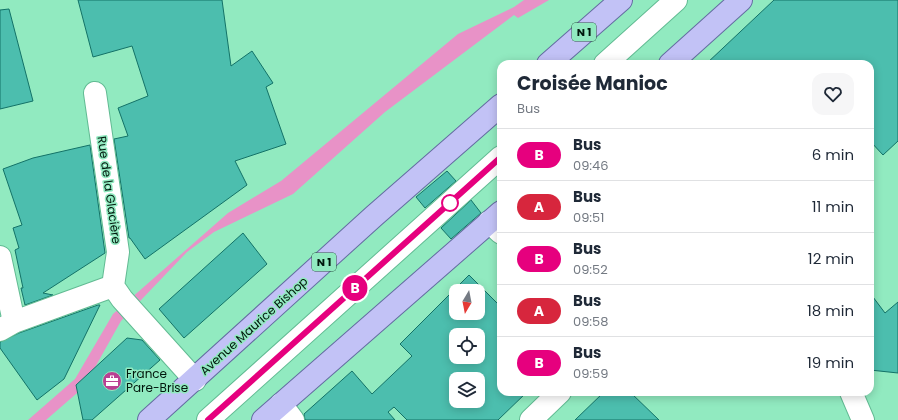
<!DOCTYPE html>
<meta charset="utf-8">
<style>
:root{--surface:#fff;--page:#f6f6f7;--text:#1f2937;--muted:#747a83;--line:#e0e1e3}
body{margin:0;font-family:Poppins,sans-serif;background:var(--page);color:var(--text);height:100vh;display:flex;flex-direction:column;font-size:15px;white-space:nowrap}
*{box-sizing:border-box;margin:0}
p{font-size:13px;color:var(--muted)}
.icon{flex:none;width:22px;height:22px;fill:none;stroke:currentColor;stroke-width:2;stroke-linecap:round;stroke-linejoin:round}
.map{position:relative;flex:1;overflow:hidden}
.panel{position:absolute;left:497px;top:60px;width:377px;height:336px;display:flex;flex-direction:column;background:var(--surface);border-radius:12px;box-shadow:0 2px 10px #0003}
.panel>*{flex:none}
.badge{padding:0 8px;border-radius:13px;font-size:14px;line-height:26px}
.needle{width:26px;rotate:190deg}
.controls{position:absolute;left:449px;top:284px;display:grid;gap:8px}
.controls a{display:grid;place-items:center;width:36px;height:36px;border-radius:8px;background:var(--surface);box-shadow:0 2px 10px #0003;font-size:20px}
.map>.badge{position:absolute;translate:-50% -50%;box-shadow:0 0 0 2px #fff}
.round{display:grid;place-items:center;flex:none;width:42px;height:42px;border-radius:12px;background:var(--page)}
.overview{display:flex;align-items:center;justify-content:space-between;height:68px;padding:0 20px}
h1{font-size:19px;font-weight:700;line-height:30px}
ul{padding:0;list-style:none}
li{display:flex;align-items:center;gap:12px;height:52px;padding:0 20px;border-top:1px solid var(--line)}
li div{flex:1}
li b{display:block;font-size:15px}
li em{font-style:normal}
li .badge{min-width:44px;font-weight:700;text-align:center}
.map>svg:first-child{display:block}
.water{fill:#e892c7}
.building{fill:#4cbeae;stroke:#137267;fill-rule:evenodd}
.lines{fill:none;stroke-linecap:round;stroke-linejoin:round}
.minor-casing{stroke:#62bb93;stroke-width:24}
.major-casing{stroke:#636ca0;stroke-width:24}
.minor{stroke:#fff;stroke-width:22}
.major{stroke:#c2c2f6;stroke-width:22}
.line-casing{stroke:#fff;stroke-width:9}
.line{stroke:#e6007e;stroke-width:6}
.stop-dot{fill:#fff;stroke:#e6007e;stroke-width:2}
.labels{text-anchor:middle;stroke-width:3;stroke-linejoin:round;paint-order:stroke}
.shield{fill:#91eac0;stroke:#2c5642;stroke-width:1}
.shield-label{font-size:11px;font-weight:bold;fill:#00170c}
.street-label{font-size:12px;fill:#00170c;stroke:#91eac0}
.poi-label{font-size:12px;fill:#00170c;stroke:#91eac0;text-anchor:start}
</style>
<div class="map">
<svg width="898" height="420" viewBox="0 0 898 420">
<rect width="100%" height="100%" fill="#91eac0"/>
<path class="water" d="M 524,0 L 549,0 L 518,18 L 514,15 L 385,112 L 293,194 L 214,232 L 187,252 L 121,321 L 84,387 L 46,420 L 28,420 L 75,379 L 113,314 L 228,213 L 281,181 L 458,34 L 514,7 Z"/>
<path class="building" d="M 78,0 L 222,0 L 231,66 L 252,51 L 273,83 L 266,87 L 286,144 L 235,161 L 247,185 L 145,259 L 130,238 L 129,238 L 114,139 L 128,136 L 118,108 L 148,96 L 132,46 L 93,57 Z
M 774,0 L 898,0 L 898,141 L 883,155 L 870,141 L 870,64 L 706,64 Z
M 9,9 L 33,101 L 0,109 L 0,10 Z
M 90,145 L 105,253 L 43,293 L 53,295 L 25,305 L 21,288 L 23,288 L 15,250 L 19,248 L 13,228 L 22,225 L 3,169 L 33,158 Z
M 447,171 L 456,181 L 425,208 L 416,197 Z
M 471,200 L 481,213 L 451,239 L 441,228 Z
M 243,233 L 267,264 L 184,338 L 159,309 Z
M 469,275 L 501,307 L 501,392 L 527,392 L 498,420 L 407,420 L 394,407 L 388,412 L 395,420 L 305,420 L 304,414 L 352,371 L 372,394 L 412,356 L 400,344 ZM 456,291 L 478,291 L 478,313 L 456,313 ZM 456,335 L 478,335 L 478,357 L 456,357 ZM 456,379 L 478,379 L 478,401 L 456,401 Z
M 870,293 L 885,313 L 898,302 L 898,373 L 870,370 Z
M 98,305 L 100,305 L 64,379 L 37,400 L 0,348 L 0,342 L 19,333 Z
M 127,338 L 142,340 L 160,360 L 92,420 L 83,420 L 76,385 Z
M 604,392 L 630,392 L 659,420 L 575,420 Z"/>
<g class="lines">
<g class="minor-casing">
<path id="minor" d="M 605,64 L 676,0
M 95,93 L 118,252 L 113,286
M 489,222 L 501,233
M 0,257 L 14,322
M 0,330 L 14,322 L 113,286 L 122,299 L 195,380
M 851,392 L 863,420
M 281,404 L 293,420
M 208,420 L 501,157
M 531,420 L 560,392"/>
</g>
<g class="major-casing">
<path id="major" d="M 548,64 L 621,0
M 670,64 L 741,0
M 149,420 L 374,216 L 501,105
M 263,420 L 501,212"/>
</g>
<use href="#minor" class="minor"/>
<use href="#major" class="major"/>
</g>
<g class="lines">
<g class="line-casing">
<path id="line" d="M 208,420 L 501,157"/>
</g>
<use href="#line" class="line"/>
</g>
<defs>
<g id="office-disc" transform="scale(1)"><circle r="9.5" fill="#ba4093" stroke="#91eac0"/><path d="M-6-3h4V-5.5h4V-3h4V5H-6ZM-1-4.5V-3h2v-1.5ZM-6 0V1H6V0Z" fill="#fff"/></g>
</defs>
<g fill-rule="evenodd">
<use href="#office-disc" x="112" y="381"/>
</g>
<circle class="stop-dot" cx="450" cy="203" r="8"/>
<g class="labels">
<g class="shield">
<rect x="572" y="23" width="24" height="18" rx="3"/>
<rect x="312" y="253" width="24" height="18" rx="3"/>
</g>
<g class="shield-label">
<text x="584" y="36">N 1</text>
<text x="324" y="266">N 1</text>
</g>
<g class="street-label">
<text transform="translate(109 190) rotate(82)" y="4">Rue de la Glacière</text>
<text transform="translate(254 326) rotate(-42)" y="4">Avenue Maurice Bishop</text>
</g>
<g class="poi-label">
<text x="126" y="378">France<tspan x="126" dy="14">Pare-Brise</tspan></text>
</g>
</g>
</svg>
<div class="controls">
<a><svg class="needle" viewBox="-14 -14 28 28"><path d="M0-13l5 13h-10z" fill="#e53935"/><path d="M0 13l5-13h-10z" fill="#747a83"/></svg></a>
<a><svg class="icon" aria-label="locate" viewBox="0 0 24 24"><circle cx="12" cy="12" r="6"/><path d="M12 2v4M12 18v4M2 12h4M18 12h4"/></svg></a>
<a><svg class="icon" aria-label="layers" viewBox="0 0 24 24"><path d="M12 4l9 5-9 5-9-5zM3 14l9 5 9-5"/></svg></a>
</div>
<b class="badge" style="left:355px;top:288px;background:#e6007e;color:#fff">B</b>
<section class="panel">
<div class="overview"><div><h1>Croisée Manioc</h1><p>Bus</p></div><a class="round"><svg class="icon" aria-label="heart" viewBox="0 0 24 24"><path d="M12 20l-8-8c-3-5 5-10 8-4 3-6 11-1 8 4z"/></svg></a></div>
<ul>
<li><span class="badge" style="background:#e6007e;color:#fff">B</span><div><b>Bus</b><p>09:46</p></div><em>6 min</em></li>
<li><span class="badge" style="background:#d7263d;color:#fff">A</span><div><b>Bus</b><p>09:51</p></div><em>11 min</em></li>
<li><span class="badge" style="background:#e6007e;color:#fff">B</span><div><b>Bus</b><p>09:52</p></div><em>12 min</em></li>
<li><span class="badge" style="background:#d7263d;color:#fff">A</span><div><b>Bus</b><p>09:58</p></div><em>18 min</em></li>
<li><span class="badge" style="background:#e6007e;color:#fff">B</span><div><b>Bus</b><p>09:59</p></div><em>19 min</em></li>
</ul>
</section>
</div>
